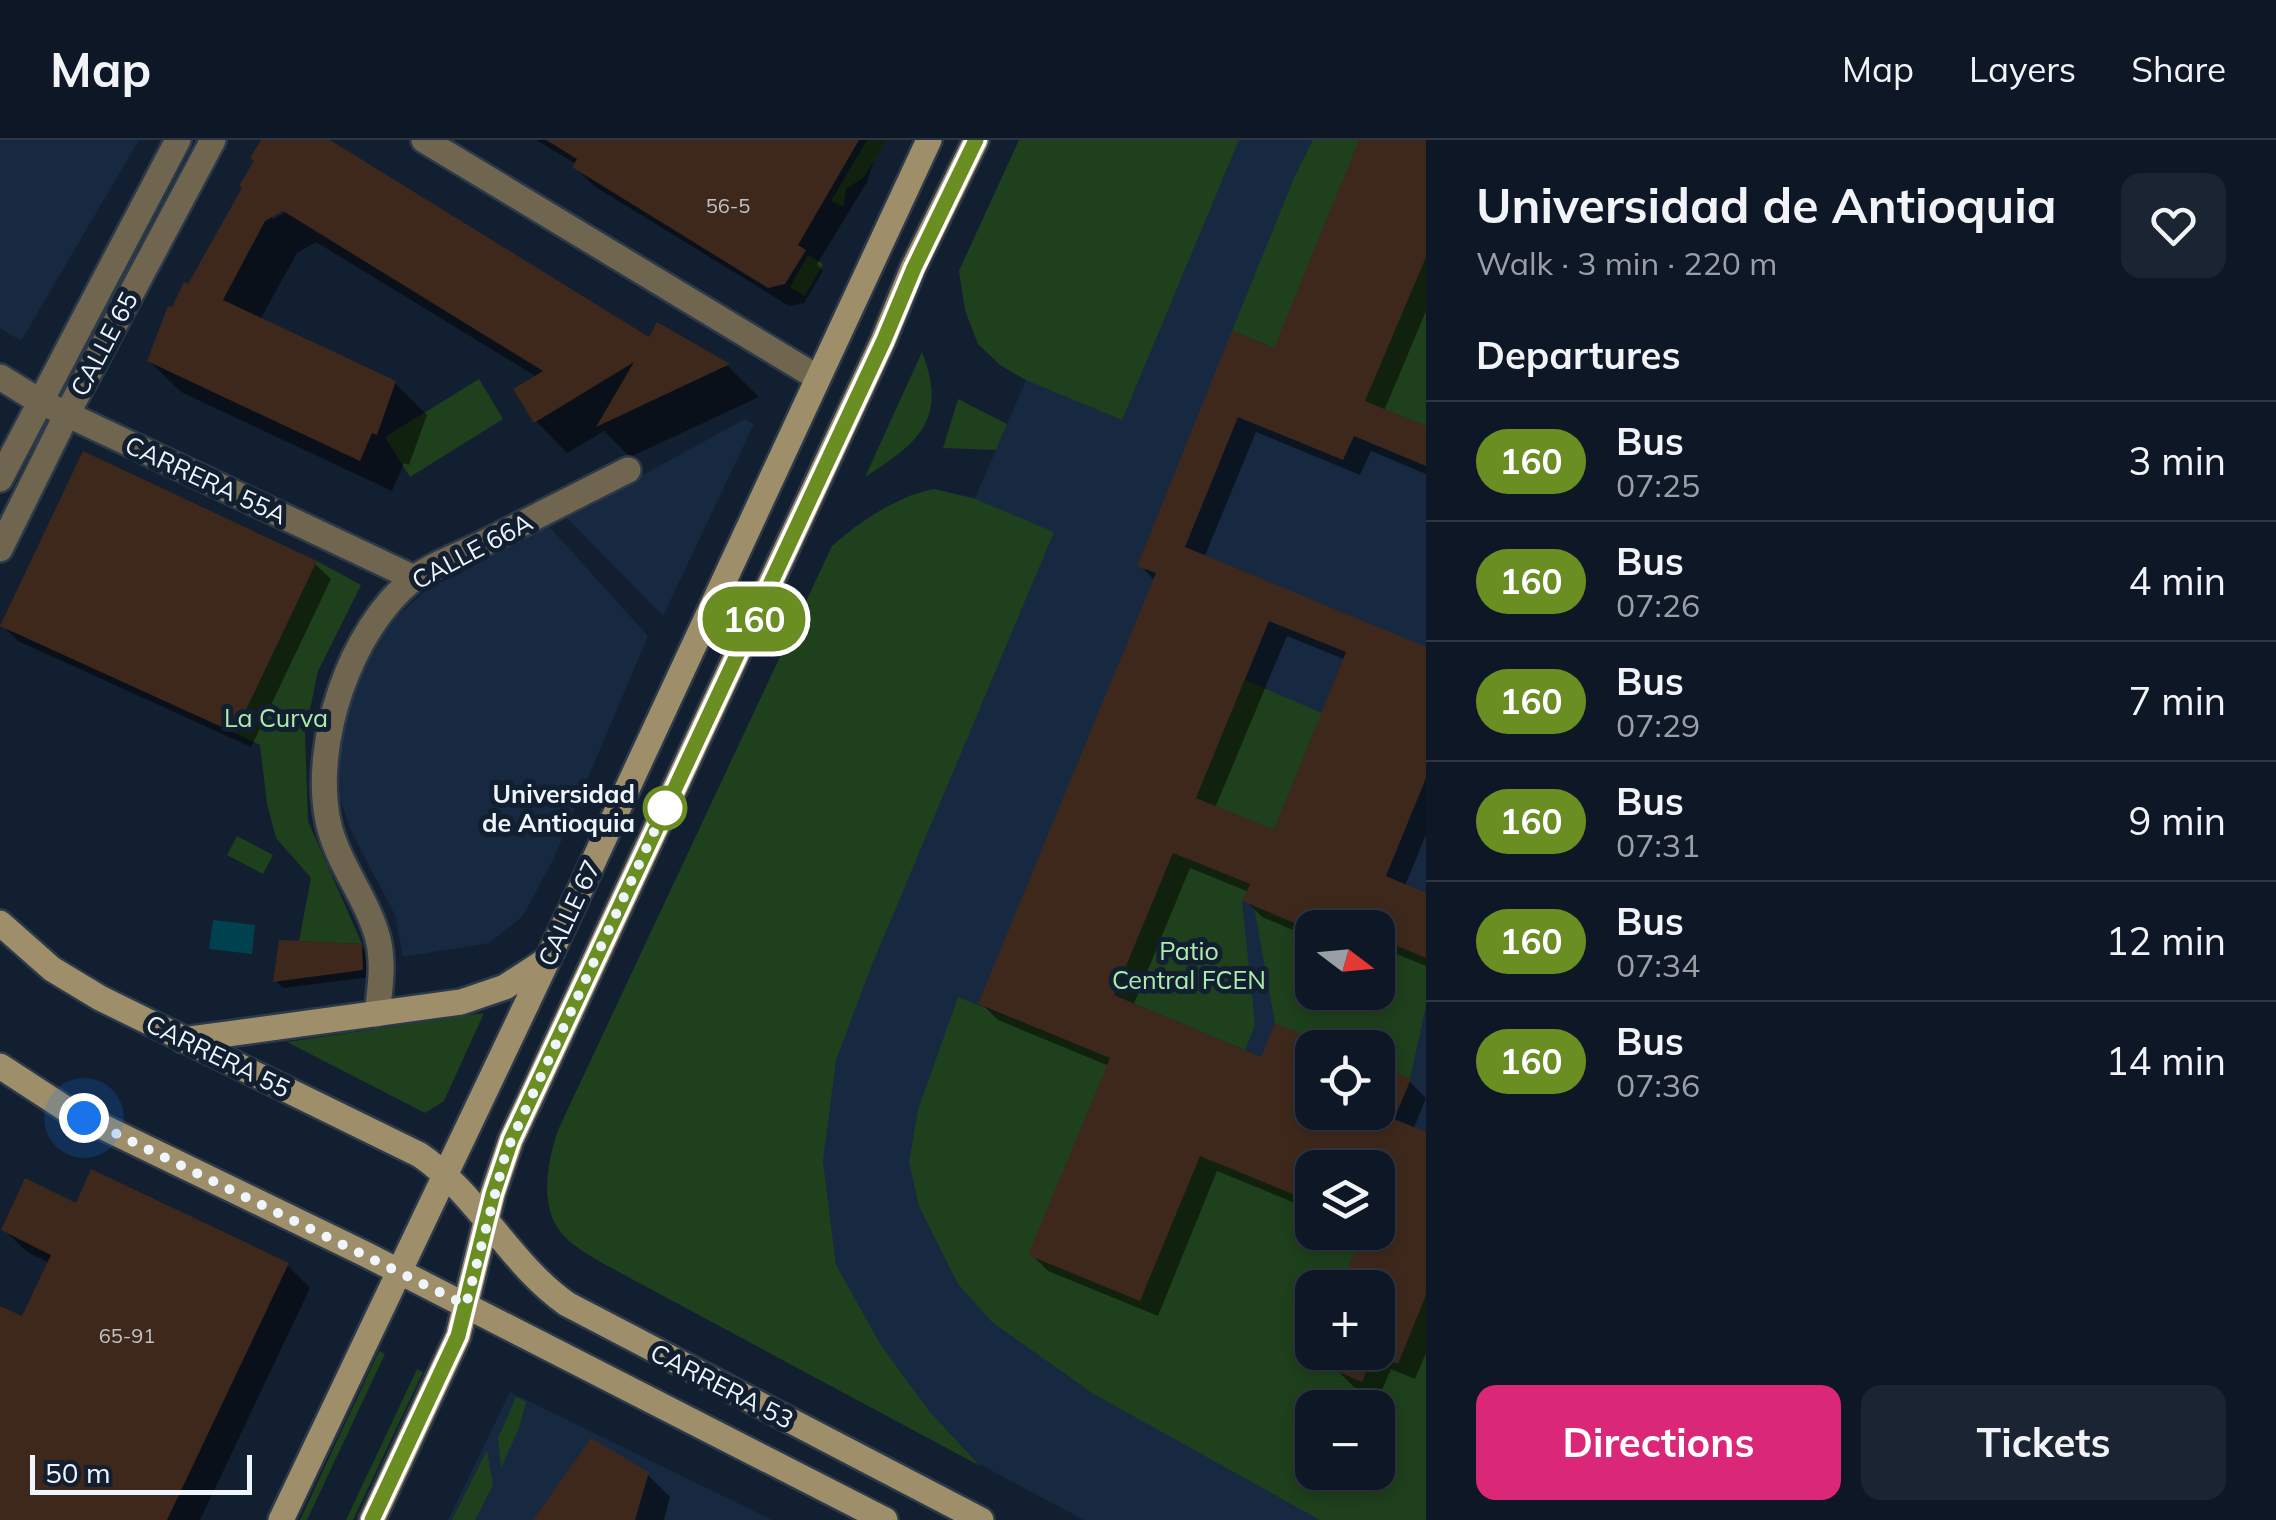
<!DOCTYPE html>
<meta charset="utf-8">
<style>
:root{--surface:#0d1725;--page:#1b2432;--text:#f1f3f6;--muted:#9a9fa7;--line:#2d3642;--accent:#db2777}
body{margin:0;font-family:Mulish,sans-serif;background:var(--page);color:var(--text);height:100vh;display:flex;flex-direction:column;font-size:38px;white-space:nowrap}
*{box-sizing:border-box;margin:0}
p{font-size:32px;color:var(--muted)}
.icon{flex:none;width:55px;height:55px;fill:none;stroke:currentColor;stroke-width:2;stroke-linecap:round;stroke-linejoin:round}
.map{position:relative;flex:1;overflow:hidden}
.drawer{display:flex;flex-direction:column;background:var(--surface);width:850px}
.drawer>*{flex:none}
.badge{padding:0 20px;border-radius:32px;font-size:35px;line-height:65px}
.needle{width:65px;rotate:106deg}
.controls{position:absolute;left:1295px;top:770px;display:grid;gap:20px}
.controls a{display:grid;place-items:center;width:100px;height:100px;border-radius:20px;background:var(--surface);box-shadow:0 5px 15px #0003,0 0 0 2px var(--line);font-size:50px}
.scale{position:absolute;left:30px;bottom:25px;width:222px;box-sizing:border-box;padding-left:10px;border:5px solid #eff5fd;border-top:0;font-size:28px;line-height:35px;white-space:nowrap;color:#eff5fd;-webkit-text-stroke:8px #111f31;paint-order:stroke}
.you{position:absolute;width:50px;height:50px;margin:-25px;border:8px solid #fff;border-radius:50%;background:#1a73e8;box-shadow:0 0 0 15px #1a73e833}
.map>.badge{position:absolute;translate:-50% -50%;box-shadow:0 0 0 5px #fff}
h2{padding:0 50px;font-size:38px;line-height:90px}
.round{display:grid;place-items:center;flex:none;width:105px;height:105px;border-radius:20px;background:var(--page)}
.summary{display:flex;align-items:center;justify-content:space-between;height:170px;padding:0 50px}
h1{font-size:48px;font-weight:700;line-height:75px}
.cta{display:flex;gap:20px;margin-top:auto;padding:20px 50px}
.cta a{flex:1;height:115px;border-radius:20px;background:var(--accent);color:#fff;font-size:40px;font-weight:700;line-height:115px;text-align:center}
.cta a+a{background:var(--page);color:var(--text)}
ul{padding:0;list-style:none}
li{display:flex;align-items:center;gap:30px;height:120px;padding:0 50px;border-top:2px solid var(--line)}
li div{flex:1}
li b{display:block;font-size:38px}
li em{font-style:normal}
li .badge{min-width:110px;font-weight:700;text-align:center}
header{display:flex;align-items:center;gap:60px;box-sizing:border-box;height:140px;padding:0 50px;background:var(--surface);border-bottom:2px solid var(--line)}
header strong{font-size:48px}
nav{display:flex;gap:55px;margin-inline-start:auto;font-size:35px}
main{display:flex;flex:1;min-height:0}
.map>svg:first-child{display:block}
.built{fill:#162940;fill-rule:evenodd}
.green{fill:#1e401c;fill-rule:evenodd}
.water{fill:#00414f}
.shadow{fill:#0007;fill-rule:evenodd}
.building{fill:#3e281c;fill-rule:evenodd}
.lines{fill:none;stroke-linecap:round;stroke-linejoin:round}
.minor-casing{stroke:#2c3949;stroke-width:30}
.tertiary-casing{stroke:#2c3949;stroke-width:30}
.secondary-casing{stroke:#2c3949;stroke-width:30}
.minor{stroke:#70654f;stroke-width:25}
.tertiary{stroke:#70654f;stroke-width:25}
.secondary{stroke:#9e8e6a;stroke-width:25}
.line-casing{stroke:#fff;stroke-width:22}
.line{stroke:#6b8e23;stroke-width:15}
.walk{stroke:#eff5fd;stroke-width:10;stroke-dasharray:0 18}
.stop-dot{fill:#fff;stroke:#6b8e23;stroke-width:5}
.labels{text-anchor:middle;stroke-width:10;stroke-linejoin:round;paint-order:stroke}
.number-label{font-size:20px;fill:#c3c2c5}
.street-label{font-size:25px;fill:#eff5fd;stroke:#111f31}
.park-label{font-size:25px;fill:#aeecaa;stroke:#111f31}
.stop-label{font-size:25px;font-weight:bold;fill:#eff5fd;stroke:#111f31;text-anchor:end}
</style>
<header>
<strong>Map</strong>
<nav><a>Map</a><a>Layers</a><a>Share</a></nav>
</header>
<main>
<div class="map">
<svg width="1426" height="1380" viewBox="0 0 1426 1380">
<rect width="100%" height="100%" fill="#111f31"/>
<path class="built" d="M 0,0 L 139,0 L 21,201 L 0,188 Z
M 1019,0 L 1426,0 L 1426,1380 L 1084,1380 L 604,1124 L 561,1092 L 553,1077 L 549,1026 L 559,988 L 832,406 L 854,387 L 912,354 L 934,349 L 975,358 L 996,310 L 1026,240 L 1000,225 L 978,204 L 965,170 L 979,87 ZM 1312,788 L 1378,788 L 1378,852 L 1312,852 ZM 1312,908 L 1378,908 L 1378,972 L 1312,972 ZM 1312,1028 L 1378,1028 L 1378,1092 L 1312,1092 ZM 1312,1148 L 1378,1148 L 1378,1212 L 1312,1212 ZM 1312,1268 L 1378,1268 L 1378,1332 L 1312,1332 Z
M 745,279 L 754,284 L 663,476 L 566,377 Z
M 546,383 L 648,496 L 554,718 L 523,776 L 489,803 L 403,817 L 395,775 L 350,689 L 340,658 L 339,608 L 350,563 L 366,515 L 393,480 L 425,451 Z
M 510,1252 L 772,1380 L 448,1380 Z"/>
<path class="green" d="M 867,0 L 887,0 L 864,37 L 846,49 L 843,67 L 831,61 Z
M 1019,0 L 1239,0 L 1122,280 L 1026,240 L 1000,225 L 978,204 L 965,170 L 959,131 Z
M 1313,0 L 1426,0 L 1426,286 L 1365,261 L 1267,205 L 1232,191 L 1294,38 Z
M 808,115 L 823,124 L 805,156 L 790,147 Z
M 922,212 C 948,279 919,303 865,337 Z
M 479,239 L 503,279 L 410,337 L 385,297 Z
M 958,259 L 1007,284 L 996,310 L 943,308 Z
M 934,349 L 975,359 L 1054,392 L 871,827 L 836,920 L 823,1021 L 836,1125 L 880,1204 L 929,1271 L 980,1326 L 604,1124 C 589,1115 570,1105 559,1090 C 539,1062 548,1018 559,988 L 832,406 C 862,380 894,358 934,349 Z
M 317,421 L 361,445 L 318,531 L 305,594 L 308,681 L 362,804 L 299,801 L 311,738 L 276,698 L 267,664 L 260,605 L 235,593 Z
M 1245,540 L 1322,573 L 1274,690 L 1196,658 Z
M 237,696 L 273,715 L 263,734 L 227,715 Z
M 1173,713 L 1250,744 L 1242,761 L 1255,885 L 1245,910 L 1114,855 Z
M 1254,766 L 1312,790 L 1312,852 L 1378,852 L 1378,798 L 1426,818 L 1426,866 L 1410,939 L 1378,925 L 1378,908 L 1334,907 L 1275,884 Z
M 958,857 L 1110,918 L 1218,1023 L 1312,1062 L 1312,1092 L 1378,1092 L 1378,1084 L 1426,1094 L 1426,1380 L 1320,1380 L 1092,1253 L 992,1182 L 958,1144 L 919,1066 L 909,1022 L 918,970 ZM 1312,1148 L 1378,1148 L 1378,1212 L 1312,1212 ZM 1312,1268 L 1378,1268 L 1378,1332 L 1312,1332 Z
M 484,873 L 444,961 L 425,973 L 287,902 Z
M 379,1211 L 385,1214 L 307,1380 L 300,1380 Z
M 417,1229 L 423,1232 L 353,1380 L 346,1380 Z
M 516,1257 L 526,1262 L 519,1288 L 501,1328 L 498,1298 Z
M 487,1310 L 493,1345 L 475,1380 L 452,1380 Z"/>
<path class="water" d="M 213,780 L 255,785 L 252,814 L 209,809 Z"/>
<path class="shadow" d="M 264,0 L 323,0 L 650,201 L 658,186 L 728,226 L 759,257 L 630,317 L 604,291 L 567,313 L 536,281 L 537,237 L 316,102 L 297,113 L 260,180 L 395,243 L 427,275 L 409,325 L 404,323 L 392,351 L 181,252 L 149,221 L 173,171 L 245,48 ZM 295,67 L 272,80 L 272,74 Z
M 536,0 L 887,0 L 874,21 L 867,42 L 817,124 L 823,131 L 804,163 L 789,166 L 594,46 L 575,27 L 576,24 Z
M 1362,0 L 1426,0 L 1426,171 L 1384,271 L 1426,289 L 1426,334 L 1371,311 L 1360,335 L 1256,292 L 1204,418 L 1426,510 L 1426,695 L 1405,746 L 1426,755 L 1426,826 L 1379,807 L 1378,812 L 1378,788 L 1312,788 L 1312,798 L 1262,777 L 1245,760 L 1249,752 L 1190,728 L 1133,866 L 1263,920 L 1276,887 L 1327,908 L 1312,908 L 1312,972 L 1378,972 L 1378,928 L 1409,941 L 1426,958 L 1413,990 L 1426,995 L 1426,1213 L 1415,1239 L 1391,1229 L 1379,1257 L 1354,1247 L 1337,1230 L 1344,1212 L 1378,1212 L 1378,1028 L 1312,1028 L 1312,1070 L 1217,1031 L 1158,1176 L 1048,1131 L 1031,1114 L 1109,926 L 998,880 L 981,863 L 1155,441 L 1140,425 L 1275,211 ZM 1287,496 L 1346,520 L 1275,693 L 1215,668 Z
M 315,424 L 331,439 L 251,607 L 18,501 L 2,485 Z
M 361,806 L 368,814 L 370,837 L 283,848 L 276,841 Z
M 77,1066 L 287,1125 L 310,1148 L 200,1380 L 0,1380 L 0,1168 L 23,1179 L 50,1123 L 27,1112 L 4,1090 Z
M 647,1334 L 670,1357 L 664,1380 L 536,1380 Z"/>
<path class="building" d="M 261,0 L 330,0 L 649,197 L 657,182 L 730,224 L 596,287 L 634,222 L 534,283 L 513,249 L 543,231 L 283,71 L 265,81 L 223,160 L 396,241 L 377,295 L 372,293 L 360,321 L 147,221 L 168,166 L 172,167 L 184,142 L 188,144 L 242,48 L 239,46 L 254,21 L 250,18 Z
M 546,0 L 859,0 L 798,105 L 806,110 L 785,144 L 768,148 L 572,27 L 577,19 Z
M 1359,0 L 1426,0 L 1426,117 L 1365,261 L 1426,286 L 1426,326 L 1354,296 L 1343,320 L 1238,277 L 1185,407 L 1426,507 L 1426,638 L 1386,736 L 1426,753 L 1426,818 L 1378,798 L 1378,788 L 1306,788 L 1254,766 L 1242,761 L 1250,744 L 1173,713 L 1114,855 L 1261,917 L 1275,883 L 1312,899 L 1312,972 L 1378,972 L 1378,925 L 1411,939 L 1394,979 L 1426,992 L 1426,1155 L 1398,1224 L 1378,1216 L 1378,1148 L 1340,1148 L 1363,1092 L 1378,1092 L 1378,1058 L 1390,1028 L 1312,1028 L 1312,1062 L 1200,1016 L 1140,1161 L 1028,1115 L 1110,918 L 978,864 L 1156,433 L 1137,426 L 1232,191 L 1274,208 ZM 1269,481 L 1346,512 L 1274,690 L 1196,658 Z
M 83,311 L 317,421 L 235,593 L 0,486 Z
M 279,800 L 362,804 L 363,830 L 273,842 Z
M 91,1029 L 289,1123 L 167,1380 L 0,1380 L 0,1166 L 22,1176 L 51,1115 L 1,1090 L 25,1038 L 76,1063 Z
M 1341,1212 L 1374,1212 L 1362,1242 L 1334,1230 Z
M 591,1298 L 649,1332 L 635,1380 L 533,1380 Z"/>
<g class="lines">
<g class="minor-casing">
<path id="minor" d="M 424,0 L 818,238
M 0,237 L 39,261 L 414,438
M 377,874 C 380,850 384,823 378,799 C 367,757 337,724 328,681 C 312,603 350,490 412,440 C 431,425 458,416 480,405 C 529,380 579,355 628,330"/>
</g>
<g class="tertiary-casing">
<path id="tertiary" d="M 0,339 L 178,0
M 0,409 L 67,274 L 213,0"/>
</g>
<g class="secondary-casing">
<path id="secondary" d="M 0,783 L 52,829 L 100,858 L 420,1015 C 478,1055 509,1123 567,1164 L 981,1380
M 183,900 L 461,862 L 505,847 L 545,821
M 0,926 L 66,969 L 365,1114 L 885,1380
M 281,1380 L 549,817 L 929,0
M 372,1380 L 458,1196 L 493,1053 L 511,1000 L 883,201 L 913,128 L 976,0"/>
</g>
<use href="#minor" class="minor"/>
<use href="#tertiary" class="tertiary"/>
<use href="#secondary" class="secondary"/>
</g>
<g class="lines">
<g class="line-casing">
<path id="line" d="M 372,1380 L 458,1196 L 493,1054 L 511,1000 L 884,200 L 914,128 L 976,0"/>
</g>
<use href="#line" class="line"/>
<path class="walk" d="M 84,978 L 466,1165 L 506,1012 L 665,668"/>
</g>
<circle class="stop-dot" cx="665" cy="668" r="20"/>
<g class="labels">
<g class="number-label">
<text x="728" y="73">56-5</text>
<text x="127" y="1203">65-91</text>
</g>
<g class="street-label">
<text transform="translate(104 204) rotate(-62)" y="9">CALLE 65</text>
<text transform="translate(206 340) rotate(25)" y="9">CARRERA 55A</text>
<text transform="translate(472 411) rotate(-28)" y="9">CALLE 66A</text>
<text transform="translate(569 773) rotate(-65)" y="9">CALLE 67</text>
<text transform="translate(218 916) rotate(26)" y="9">CARRERA 55</text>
<text transform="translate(722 1246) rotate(27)" y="9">CARRERA 53</text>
</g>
<g class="park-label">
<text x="276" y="587">La Curva</text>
<text x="1189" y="820">Patio<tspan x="1189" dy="29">Central FCEN</tspan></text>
</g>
<g class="stop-label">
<text x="635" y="663">Universidad<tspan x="635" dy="29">de Antioquia</tspan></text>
</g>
</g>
</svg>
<div class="controls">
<a><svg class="needle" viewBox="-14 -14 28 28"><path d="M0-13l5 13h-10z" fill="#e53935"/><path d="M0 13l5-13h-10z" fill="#9a9fa7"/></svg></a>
<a><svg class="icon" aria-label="locate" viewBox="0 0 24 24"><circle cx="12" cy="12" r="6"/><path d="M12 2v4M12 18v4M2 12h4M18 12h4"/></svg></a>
<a><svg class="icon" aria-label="layers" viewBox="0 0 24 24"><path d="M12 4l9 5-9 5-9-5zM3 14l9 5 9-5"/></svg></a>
<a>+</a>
<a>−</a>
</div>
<div class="scale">50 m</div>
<div class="you" style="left:84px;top:978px"></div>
<b class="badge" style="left:754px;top:479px;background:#6b8e23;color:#fff">160</b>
</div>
<section class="drawer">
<div class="summary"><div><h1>Universidad de Antioquia</h1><p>Walk · 3 min · 220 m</p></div><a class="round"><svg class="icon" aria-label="heart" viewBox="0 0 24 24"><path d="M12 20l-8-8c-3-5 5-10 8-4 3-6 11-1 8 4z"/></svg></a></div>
<h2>Departures</h2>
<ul>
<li><span class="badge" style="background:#6b8e23;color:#fff">160</span><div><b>Bus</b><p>07:25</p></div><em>3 min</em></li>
<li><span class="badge" style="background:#6b8e23;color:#fff">160</span><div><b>Bus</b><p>07:26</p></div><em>4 min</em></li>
<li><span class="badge" style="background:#6b8e23;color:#fff">160</span><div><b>Bus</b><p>07:29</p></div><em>7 min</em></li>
<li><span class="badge" style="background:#6b8e23;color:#fff">160</span><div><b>Bus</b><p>07:31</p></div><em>9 min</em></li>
<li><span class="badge" style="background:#6b8e23;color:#fff">160</span><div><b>Bus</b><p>07:34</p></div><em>12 min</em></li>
<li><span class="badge" style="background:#6b8e23;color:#fff">160</span><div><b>Bus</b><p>07:36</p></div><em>14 min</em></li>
</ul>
<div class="cta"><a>Directions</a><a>Tickets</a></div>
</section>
</main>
